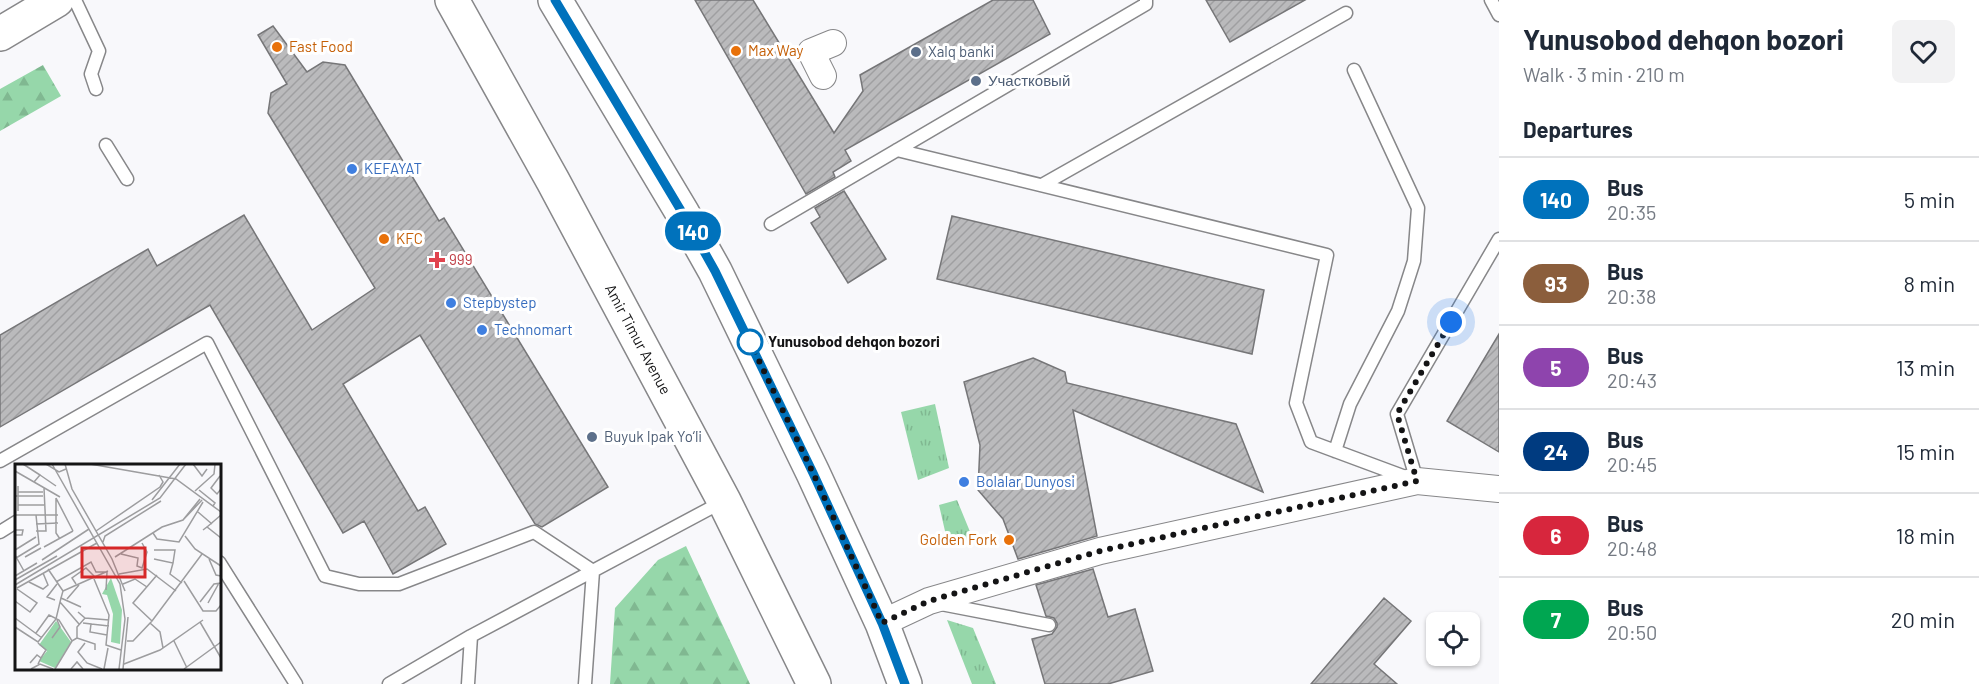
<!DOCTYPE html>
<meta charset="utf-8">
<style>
:root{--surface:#fff;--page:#f2f2f3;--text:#1f2937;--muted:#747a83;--line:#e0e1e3}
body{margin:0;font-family:Barlow,sans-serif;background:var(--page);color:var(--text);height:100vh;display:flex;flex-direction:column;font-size:22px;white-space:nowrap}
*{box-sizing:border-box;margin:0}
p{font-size:20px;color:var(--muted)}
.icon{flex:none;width:33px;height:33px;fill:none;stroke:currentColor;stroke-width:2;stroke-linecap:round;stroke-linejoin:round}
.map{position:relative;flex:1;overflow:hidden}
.drawer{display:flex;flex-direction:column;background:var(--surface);width:480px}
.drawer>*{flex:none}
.badge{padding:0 12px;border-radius:20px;font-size:21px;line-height:39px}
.fabs{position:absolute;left:1426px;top:612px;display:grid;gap:12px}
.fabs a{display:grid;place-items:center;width:54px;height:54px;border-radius:9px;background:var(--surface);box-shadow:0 2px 4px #0004;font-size:30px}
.you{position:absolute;width:30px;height:30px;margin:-15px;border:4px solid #fff;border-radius:50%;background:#1a73e8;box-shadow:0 0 0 9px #1a73e833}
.map>.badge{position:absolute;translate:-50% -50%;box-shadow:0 0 0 3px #fff}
h2{padding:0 24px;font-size:22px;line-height:54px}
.round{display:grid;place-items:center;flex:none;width:63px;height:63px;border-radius:9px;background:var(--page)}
.overview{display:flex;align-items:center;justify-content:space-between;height:102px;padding:0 24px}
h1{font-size:28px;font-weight:700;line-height:45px}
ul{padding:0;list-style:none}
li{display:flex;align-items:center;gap:18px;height:84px;padding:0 24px;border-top:2px solid var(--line)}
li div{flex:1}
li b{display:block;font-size:22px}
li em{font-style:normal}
li .badge{min-width:66px;font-weight:700;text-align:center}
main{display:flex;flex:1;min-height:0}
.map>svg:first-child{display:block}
.grass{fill:url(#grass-tufts)}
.forest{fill:url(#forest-firs)}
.building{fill:url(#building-hatch);stroke:#767678;stroke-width:1.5}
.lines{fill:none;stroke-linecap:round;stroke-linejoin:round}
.lane-casing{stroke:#878789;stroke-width:15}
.street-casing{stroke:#878789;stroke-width:28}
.secondary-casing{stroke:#878789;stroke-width:36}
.primary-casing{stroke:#878789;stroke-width:36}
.lane{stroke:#fff;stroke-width:12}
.street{stroke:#fff;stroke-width:26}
.secondary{stroke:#fff;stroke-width:33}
.primary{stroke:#fff;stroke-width:33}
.line-casing{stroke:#fff;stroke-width:14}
.line{stroke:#0072bc;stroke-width:9}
.walk{stroke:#141415;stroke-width:6;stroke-dasharray:0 10.8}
.food-dot{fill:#e8710a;stroke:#fff;stroke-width:2}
.service-dot{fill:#5c6f8a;stroke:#fff;stroke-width:2}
.shop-dot{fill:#3f7fe0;stroke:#fff;stroke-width:2}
.health-dot{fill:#e0444e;stroke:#fff;stroke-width:2}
.stop-dot{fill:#fff;stroke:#0072bc;stroke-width:3}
.labels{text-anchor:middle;stroke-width:6;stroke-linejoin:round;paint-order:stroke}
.food-label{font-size:15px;fill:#c56008;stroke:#fff;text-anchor:start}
.service-label{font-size:15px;fill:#4e5e75;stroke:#fff;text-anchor:start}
.shop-label{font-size:15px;fill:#366cbe;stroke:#fff;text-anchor:start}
.health-label{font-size:15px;fill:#be3a42;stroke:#fff;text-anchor:start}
.street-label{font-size:15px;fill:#141415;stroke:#fff}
.stop-label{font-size:15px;font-weight:bold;fill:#141415;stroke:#fff;text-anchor:start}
.inset-road{fill:none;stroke:#9d9d9f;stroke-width:1.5}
.view{fill:#d62828;fill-opacity:0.15;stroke:#d62828;stroke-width:3}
.inset-edge{fill:none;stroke:#141415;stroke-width:3}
</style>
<main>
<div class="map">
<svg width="1499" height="684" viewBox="0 0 1499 684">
<defs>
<pattern id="grass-tufts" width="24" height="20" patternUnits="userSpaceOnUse" patternTransform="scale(1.5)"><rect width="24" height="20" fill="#96d7aa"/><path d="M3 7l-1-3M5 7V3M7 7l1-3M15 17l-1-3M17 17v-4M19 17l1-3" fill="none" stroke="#80b891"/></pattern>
<pattern id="forest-firs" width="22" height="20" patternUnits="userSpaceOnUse" patternTransform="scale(1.5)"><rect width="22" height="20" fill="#96d7aa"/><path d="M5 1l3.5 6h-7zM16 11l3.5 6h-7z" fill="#80b891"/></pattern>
<pattern id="building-hatch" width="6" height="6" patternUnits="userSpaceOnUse" patternTransform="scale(1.5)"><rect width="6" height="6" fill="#bababc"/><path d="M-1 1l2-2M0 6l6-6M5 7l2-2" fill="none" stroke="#9f9fa1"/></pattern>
</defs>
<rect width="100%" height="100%" fill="#f8f8fb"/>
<path class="grass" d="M 935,404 L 949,468 L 918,480 L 901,412 Z
M 957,500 L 973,539 L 948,544 L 939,505 Z
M 947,620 L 973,628 L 996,684 L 972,684 Z"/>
<path class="forest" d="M 43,65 L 61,96 L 0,131 L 0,89 Z
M 686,546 L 750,684 L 610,684 L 615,608 L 658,560 Z"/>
<path class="building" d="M 695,0 L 753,0 L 834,133 L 863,91 L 860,75 L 993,0 L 1033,0 L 1050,34 L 845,150 L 851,161 L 833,172 L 835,177 L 806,194 Z
M 1206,0 L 1305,0 L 1230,42 Z
M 273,26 L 307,72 L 323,62 L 345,65 L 439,221 L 444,218 L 608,487 L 542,527 L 535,524 L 420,335 L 343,384 L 418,511 L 425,507 L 446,544 L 393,574 L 364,521 L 343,533 L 210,305 L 0,427 L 0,335 L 148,249 L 157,266 L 244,215 L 312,330 L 375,288 L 268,113 L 271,93 L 287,84 L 258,35 Z
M 844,191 L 886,259 L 848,283 L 811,223 L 820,217 L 815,208 Z
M 952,216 L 1264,290 L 1252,354 L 937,279 Z
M 1499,334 L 1499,452 L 1447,421 Z
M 1033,358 L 1065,372 L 1067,383 L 1236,424 L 1263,492 L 1073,410 L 1097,536 L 1018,559 L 1003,519 L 978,490 L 980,445 L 964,382 Z
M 1093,569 L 1108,617 L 1135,609 L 1153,671 L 1108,684 L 1045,684 L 1032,639 L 1052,634 L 1057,627 L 1057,623 L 1054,618 L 1046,616 L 1036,585 Z
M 1384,598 L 1411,621 L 1374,664 L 1397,684 L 1311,684 Z"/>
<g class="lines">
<g class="lane-casing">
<path id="lane" d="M 75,0 L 99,51 L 91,74 L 96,89
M 1491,0 L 1499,15
M 106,145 L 127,179
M 897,150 L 1327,255 L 1296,403 L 1311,442 L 1408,478
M 1042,185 L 1346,13
M 771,224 L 1146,4 L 1146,0
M 1335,451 L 1350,404 L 1398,311 L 1414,261 L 1418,208 L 1354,70
M 0,461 L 207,343 L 325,576 L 359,584 L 399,584 L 534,532 L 593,571 L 585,684
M 1417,481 L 1397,414 L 1499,239
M 0,532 L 16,522
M 219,562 L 296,684
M 941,604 L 1049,625
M 389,684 L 471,636 L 722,502
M 468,684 L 471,636"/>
</g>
<g class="street-casing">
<path id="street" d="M 823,76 L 811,52 L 833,43
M 882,623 L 929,601 L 1100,551 L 1417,481 L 1499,489"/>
</g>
<g class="secondary-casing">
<path id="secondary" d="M 0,34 L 57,0"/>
</g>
<g class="primary-casing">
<g id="primary">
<path id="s1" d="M 452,0 L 553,181 L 724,501 L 814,684"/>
<path d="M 555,0 L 683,214 L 715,271 L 813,473 L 882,623 L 905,684"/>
</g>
</g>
<use href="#lane" class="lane"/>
<use href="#street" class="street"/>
<use href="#secondary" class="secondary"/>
<use href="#primary" class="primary"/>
</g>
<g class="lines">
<g class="line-casing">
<path id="line" d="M 555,0 L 683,214 L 715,271 L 813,473 L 882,623 L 905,684"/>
</g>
<use href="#line" class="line"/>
<path class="walk" d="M 750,342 L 813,473 L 882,623 L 929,601 L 1100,551 L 1417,481 L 1397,414 L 1451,322"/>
</g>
<g class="food-dot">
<circle cx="277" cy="47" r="6"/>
<circle cx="736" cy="51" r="6"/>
<circle cx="384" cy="239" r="6"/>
<circle cx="1009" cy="540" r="6"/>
</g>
<g class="service-dot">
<circle cx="916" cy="52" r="6"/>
<circle cx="976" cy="81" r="6"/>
<circle cx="592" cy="437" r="6"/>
</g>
<g class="shop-dot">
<circle cx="352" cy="169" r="6"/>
<circle cx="451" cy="303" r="6"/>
<circle cx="482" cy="330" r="6"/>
<circle cx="964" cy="482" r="6"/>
</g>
<path class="health-dot" d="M434 251h6v6h6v6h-6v6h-6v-6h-6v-6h6z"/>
<circle class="stop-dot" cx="750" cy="342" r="12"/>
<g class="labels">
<g class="food-label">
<text x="289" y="52">Fast Food</text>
<text x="748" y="56">Max Way</text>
<text x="396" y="244">KFC</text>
<text x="997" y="545" text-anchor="end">Golden Fork</text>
</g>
<g class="service-label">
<text x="928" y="57">Xalq banki</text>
<text x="988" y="86">Участковый</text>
<text x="604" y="442">Buyuk Ipak Yo‘li</text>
</g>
<g class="shop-label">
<text x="364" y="174">KEFAYAT</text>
<text x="463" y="308">Stepbystep</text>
<text x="494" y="335">Technomart</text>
<text x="976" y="487">Bolalar Dunyosi</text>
</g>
<g class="health-label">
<text x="449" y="265">999</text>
</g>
<g class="street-label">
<text dy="5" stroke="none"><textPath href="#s1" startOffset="387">Amir Timur Avenue</textPath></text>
</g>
<g class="stop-label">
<text x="768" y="347">Yunusobod dehqon bozori</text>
</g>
</g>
<g transform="translate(15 464)">
<rect width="206" height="206" fill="#f8f8fb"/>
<path d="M 96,114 L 107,146 L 105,180 L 96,178 L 98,150 L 92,131 L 87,130 Z" fill="#96d7aa"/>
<path d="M 41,157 L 56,178 L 40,204 L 24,197 L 32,187 L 24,181 Z" fill="#96d7aa"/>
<path class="inset-road" d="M 8,0 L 25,11 L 19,18M 31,0 L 44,8 L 51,5M 37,0 L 105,120 L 110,155 L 104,205M 50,0 L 57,25 L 97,95 L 110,127M 75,0 L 161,15 L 206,48M 178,0 L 187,12 L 192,5M 0,7 L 45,33M 25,11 L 41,22M 205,12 L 196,24 L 202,30 L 206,25M 3,22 L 3,47M 184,26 L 200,39 L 198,42M 180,27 L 199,10 L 200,0M 3,28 L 28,28M 0,32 L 28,32M 41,34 L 41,69 L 45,75M 41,34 L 58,67M 137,36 L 165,0M 3,41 L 29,41M 183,48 L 197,60M 0,51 L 43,51M 168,56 L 187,36M 21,60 L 43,59M 192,63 L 206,51M 0,66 L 8,66 L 7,71 L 0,71M 188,66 L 192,63 L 206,74M 21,67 L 31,67 L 29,24M 81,67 L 145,23 L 148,18 L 144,11M 138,69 L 142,75 L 164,78 L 188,38M 170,72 L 180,85 L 206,102M 88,78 L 90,72 L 146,37M 29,83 L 58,67M 0,86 L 21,73M 139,86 L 160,86 L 158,99M 106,90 L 123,94 L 122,102 L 127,104 L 132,88 L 127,79M 0,91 L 9,107M 10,93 L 26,84M 100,93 L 147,63 L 168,56 L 185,35M 1,94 L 24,80 L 21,51M 139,95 L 158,99 L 155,110 L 167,119M 194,95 L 201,111 L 206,112M 27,96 L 74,65M 33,105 L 48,127 L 46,134 L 66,143M 104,110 L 132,105 L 161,127M 0,112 L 22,99M 79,115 L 94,151 L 91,181 L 106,186M 0,116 L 42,92M 169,117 L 188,147 L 201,147 L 206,141M 14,118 L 28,125 L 33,121 L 28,109M 41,118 L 76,98 L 81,108 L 92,108 L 91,126M 61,120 L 57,114 L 71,104 L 81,114M 108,120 L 120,115 L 132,123M 0,121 L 145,34 L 171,0M 2,124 L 82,79M 48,127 L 93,107M 52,135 L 64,121M 40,136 L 32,133 L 42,120M 0,137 L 15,148 L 22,139 L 2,125M 45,138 L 64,160M 185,138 L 199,120 L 206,119M 193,139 L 204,119M 63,148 L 70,154 L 94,156M 0,154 L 27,174M 137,157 L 118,139 L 142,111M 185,158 L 206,194M 68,159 L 76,160 L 75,168 L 92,171M 135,159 L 145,168 L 148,184M 76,160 L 94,162M 0,163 L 23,178 L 41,155 L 46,134M 21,169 L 34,151 L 44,156 L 57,177 L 62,174 L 62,163 L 70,154M 37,174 L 45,163 L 42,156M 62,174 L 80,180 L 80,186M 112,177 L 118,177 L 137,157 L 187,90M 159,177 L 172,204M 23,179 L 31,186 L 26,194M 70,179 L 63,188 L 72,199 L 87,205M 15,199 L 22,191 L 26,194 L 23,200M 109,200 L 145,186 L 188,156M 16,205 L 25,200 L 38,205M 40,205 L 57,177M 56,205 L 62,198 L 68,205M 89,205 L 93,184M 108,205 L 113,153M 169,205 L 206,178"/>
<path class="view" d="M 67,84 L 130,84 L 130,113 L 67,113 Z"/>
<rect width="206" height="206" class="inset-edge"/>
</g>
</svg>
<div class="fabs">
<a><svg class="icon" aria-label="locate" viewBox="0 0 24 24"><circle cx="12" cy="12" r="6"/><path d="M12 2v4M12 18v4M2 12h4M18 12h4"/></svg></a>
</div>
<div class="you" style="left:1451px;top:322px"></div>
<b class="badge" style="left:693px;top:231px;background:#0072bc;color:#fff">140</b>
</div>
<section class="drawer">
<div class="overview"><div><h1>Yunusobod dehqon bozori</h1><p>Walk · 3 min · 210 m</p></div><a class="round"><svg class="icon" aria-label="heart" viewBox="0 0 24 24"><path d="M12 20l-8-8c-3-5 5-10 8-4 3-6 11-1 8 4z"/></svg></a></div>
<h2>Departures</h2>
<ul>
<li><span class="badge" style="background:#0072bc;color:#fff">140</span><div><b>Bus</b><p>20:35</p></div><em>5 min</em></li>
<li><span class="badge" style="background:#8b5e3c;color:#fff">93</span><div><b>Bus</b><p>20:38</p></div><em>8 min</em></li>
<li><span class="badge" style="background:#8e44ad;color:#fff">5</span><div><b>Bus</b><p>20:43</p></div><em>13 min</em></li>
<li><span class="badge" style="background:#003b80;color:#fff">24</span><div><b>Bus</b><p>20:45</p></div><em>15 min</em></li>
<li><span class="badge" style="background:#d7263d;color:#fff">6</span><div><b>Bus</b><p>20:48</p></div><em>18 min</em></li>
<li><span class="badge" style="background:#00a651;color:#fff">7</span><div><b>Bus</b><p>20:50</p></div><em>20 min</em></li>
</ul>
</section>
</main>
